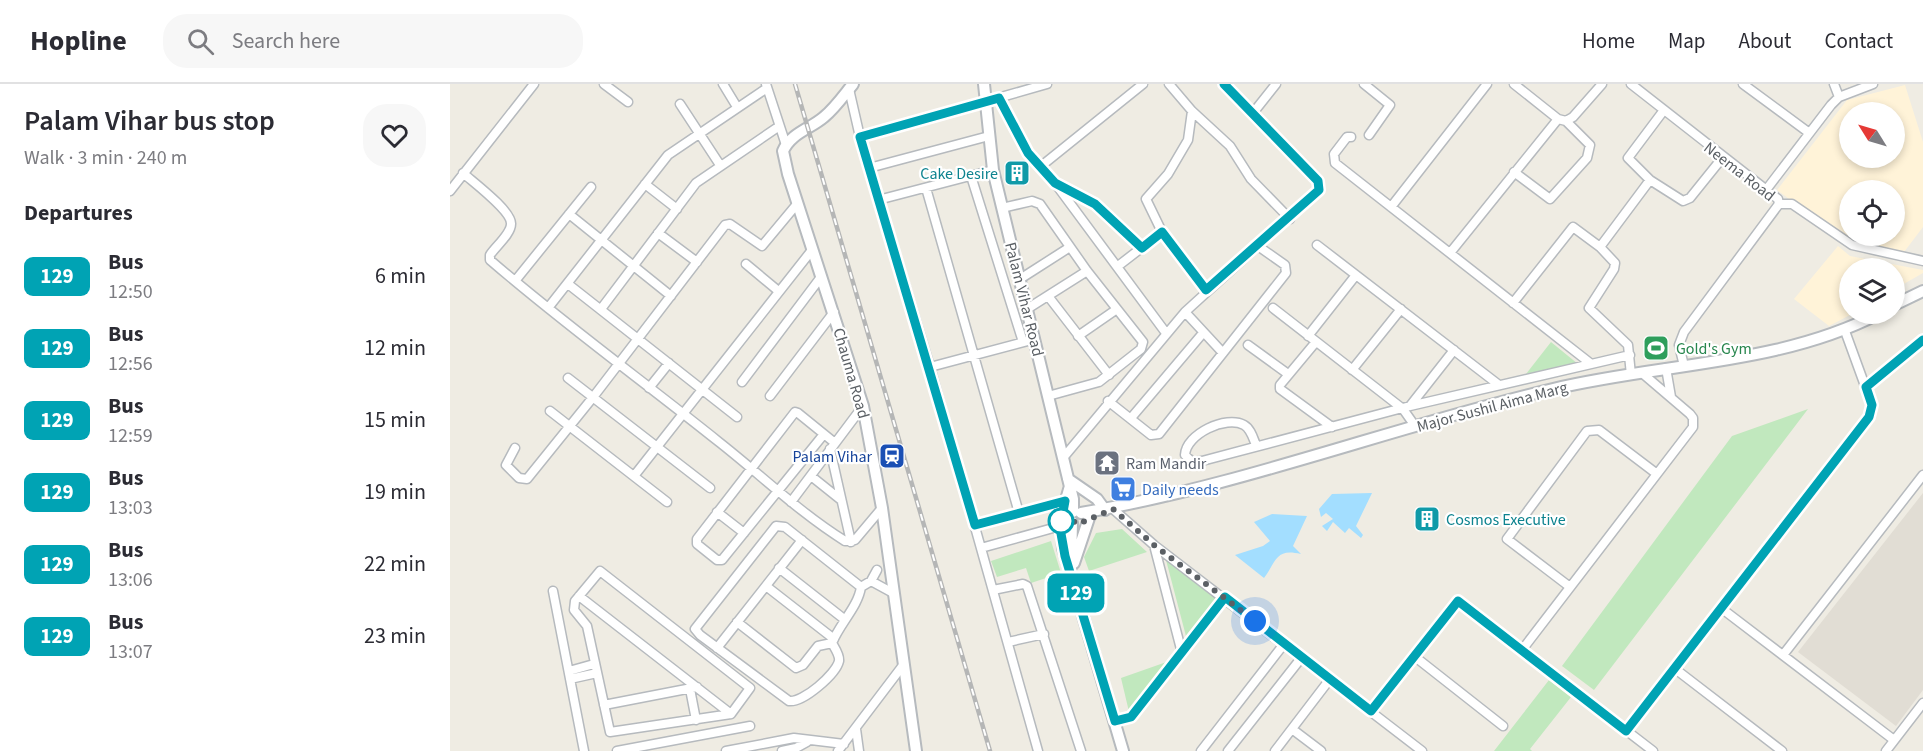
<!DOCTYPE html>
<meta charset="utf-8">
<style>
:root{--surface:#fff;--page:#f7f7f7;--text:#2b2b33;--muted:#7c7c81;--line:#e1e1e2}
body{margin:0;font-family:"Source Sans 3",sans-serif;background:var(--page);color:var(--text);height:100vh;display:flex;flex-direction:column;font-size:22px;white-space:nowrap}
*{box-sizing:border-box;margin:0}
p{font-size:20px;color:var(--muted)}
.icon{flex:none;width:33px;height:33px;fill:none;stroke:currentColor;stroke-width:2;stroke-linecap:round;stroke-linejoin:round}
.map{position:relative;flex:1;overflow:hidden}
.drawer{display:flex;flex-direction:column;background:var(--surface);width:450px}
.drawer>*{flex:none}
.badge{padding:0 12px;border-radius:9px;font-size:21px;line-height:39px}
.needle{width:39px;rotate:307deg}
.fabs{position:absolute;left:1389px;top:18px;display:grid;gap:12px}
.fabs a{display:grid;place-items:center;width:66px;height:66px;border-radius:50%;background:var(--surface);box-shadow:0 3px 9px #0003;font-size:30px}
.you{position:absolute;width:30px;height:30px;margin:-15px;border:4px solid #fff;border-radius:50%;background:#1a73e8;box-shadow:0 0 0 9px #1a73e833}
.map>.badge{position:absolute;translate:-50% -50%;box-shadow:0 0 0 3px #fff}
h2{padding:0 24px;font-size:22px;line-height:54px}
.round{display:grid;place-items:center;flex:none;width:63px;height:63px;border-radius:24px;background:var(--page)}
.headline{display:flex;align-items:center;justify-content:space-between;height:102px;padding:0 24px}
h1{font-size:28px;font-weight:600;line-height:45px}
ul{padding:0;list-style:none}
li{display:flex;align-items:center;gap:18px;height:72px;padding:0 24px}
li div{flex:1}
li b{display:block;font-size:22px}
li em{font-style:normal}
li .badge{min-width:66px;font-weight:700;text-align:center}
header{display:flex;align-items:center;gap:36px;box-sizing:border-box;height:84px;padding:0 30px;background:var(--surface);border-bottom:2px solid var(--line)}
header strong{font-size:28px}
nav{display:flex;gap:33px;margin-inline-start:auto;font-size:21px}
.search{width:420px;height:54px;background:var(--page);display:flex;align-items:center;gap:15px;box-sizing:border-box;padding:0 21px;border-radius:24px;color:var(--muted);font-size:22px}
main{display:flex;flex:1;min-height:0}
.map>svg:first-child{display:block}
.commercial{fill:#fff3d8;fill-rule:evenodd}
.education{fill:#e1ddd4}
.green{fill:#c1e8be}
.water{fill:#a3deff}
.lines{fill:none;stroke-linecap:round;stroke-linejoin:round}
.minor-casing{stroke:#b6babe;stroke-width:11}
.tertiary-casing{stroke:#b6babe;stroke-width:14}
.minor{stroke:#fff;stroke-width:8}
.tertiary{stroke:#fff;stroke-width:10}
.rail-casing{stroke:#b5b6b6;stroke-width:4.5}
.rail{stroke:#fff;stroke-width:2;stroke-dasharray:7;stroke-linecap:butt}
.line-casing{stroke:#fff;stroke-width:14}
.line{stroke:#00a3b4;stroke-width:9}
.walk{stroke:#5b6065;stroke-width:6;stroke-dasharray:0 10.8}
.stop-dot{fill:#fff;stroke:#00a3b4;stroke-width:3}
.labels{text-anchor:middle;stroke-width:4.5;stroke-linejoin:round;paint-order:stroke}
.street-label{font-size:16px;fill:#5b6065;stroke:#fff}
.culture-label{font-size:16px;fill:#0d838f;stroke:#fff;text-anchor:end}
.leisure-label{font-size:16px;fill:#27864d;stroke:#fff;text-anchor:start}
.transit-label{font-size:16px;fill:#164399;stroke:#fff;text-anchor:end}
.worship-label{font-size:16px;fill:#5b616d;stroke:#fff;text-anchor:start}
.shop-label{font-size:16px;fill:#366cbe;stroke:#fff;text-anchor:start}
</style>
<header>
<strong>Hopline</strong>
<div class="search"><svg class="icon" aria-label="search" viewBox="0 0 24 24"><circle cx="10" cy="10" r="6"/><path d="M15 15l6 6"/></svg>Search here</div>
<nav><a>Home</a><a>Map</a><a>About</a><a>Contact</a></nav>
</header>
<main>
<section class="drawer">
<div class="headline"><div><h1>Palam Vihar bus stop</h1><p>Walk · 3 min · 240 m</p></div><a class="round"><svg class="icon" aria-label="heart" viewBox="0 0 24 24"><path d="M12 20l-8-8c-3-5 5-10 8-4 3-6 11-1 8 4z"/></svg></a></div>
<h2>Departures</h2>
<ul>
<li><span class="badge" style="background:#00a3b4;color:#fff">129</span><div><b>Bus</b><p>12:50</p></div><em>6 min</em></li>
<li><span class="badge" style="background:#00a3b4;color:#fff">129</span><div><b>Bus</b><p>12:56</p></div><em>12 min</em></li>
<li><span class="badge" style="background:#00a3b4;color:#fff">129</span><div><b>Bus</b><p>12:59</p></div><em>15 min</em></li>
<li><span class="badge" style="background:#00a3b4;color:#fff">129</span><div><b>Bus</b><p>13:03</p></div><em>19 min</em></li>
<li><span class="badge" style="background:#00a3b4;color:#fff">129</span><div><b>Bus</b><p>13:06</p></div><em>22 min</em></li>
<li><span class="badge" style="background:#00a3b4;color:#fff">129</span><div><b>Bus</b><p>13:07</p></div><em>23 min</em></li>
</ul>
</section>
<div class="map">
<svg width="1473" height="667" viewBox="0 0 1473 667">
<rect width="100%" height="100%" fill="#efece3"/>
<path class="commercial" d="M 1455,1 L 1473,58 L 1473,143 L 1451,172 L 1401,161 L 1327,106 L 1397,16 ZM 1400,28 L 1444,28 L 1444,74 L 1400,74 ZM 1400,106 L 1444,106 L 1444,152 L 1400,152 Z
M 1388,162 L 1400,172 L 1473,186 L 1473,189 L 1445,205 L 1444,184 L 1400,184 L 1400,230 L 1402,230 L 1379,242 L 1344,215 Z"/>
<path class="education" d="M 1473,409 L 1473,606 L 1446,642 L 1348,568 Z"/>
<path class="green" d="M 1101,258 L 1128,280 L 1076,290 Z
M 1358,325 L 1144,606 L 1112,582 L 1282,352 Z
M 672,445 L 697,468 L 639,487 L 634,473 L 646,449 Z
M 601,457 L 611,489 L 581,499 L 576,484 L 547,493 L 541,477 Z
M 716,476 L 768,516 L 737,556 Z
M 725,575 L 680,632 L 671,594 Z
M 1099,596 L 1121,613 L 1080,665 L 1082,667 L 1044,667 Z"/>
<path class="water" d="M 922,409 L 906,442 L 913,451 L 911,454 L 899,444 L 895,449 L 883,438 L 877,447 L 872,442 L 883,435 L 876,429 L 871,433 L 869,425 L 882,410 Z
M 822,430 L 857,432 L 843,462 L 851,470 C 826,464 827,476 814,494 L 785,471 L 813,462 L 820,457 L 804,438 Z"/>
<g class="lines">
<g class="minor-casing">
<path id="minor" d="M 154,0 L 178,18
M 273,0 L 287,23
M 316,0 L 336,61
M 719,0 L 742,27 L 780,62 L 801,95 L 840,135
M 914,0 L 940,21 L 919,51
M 1181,0 L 1328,115 L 1329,120
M 1293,0 L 1358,48
M 1384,0 L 1389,13
M 399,5 L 410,53 L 480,283 L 588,667
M 549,14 L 578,69 L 605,99 L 716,249
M 230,20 L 270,81
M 1214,26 L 1178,74 L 1200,96 L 1233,117 L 1240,114 L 1273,73
M 742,27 L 738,56 L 718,90 L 696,115 L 712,148 L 756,206
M 803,29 L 826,0
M 1116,37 L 1123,33 L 1152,0
M 410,53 L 597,0
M 901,53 L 897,53 L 884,70 L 885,79 L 1140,279
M 590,83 L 693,0
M 419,84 L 539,52
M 1064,88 L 1100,115 L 1137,74 L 1140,61 L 1116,37 L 1108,35 L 1064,0
M 13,89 C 23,98 62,127 61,140 C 61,150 45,163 40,171 L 40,176 C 114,240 193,297 269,358 C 311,391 350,429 395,457 L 405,456 L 432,424
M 521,92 L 573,258
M 195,100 L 227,125
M 607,100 C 642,114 666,137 692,164
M 476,104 L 569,429
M 1316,106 L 1381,21 L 1389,13 L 1423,0
M 0,107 L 84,0
M 428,116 L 543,86
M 1329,120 L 1342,120 L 1402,161 L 1473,177
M 941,123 L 1037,0
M 552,124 L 582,117 L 590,120 L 637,187 L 693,258 L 691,265 L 649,298 L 598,312
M 119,130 L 221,212
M 208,149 L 247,178
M 867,161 L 1049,301
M 1150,163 L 1200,96
M 1000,169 L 1108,35
M 296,180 L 326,205
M 668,182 L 712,148
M 570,195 L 620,163
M 65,197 L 141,103
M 118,200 L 287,333
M 598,212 L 659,291
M 1063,219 L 1123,143 L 1150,163 L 1165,179 L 1164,185 L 1139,224 L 1178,261 L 1181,291
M 98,224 L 218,71 L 317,4
M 823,224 L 953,325 L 965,342
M 151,225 L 246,99 L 328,43
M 577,225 L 637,187
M 735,228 L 773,269
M 628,252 L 667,225
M 858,252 L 906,191
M 865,259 L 830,301 L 830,305 L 882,343
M 798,261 L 838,290
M 1234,282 L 1229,261 L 1234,248 L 1329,120
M 480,283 L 578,257
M 1216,284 L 1221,313
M 902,286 L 951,225
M 118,294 L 260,404
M 292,298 L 371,193
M 1416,303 L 1473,256
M 199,304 L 219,279
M 320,312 L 384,228
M 658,317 L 701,351 L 709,350 L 836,189 L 835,181 L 808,162
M 960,322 L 1004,266
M 100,327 L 217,418
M 681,334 L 753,249
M 374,350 L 272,476 L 267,476 L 247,460 L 247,455 L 345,328 L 348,329 L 385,359
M 806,361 C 803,354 801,345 794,341 C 776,331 736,350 735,371 L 742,378 L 752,377 L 960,322 L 1180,271
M 65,364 L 56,381 L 69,394 L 77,395 L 144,312 L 275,141 L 280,140 L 312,162 L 347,120
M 380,365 L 401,458
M 613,374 L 735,228 L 869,106 L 868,97 L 774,0
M 184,392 L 362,166
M 361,392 L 391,416
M 341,418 L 413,322
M 663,425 L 704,461 L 972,667
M 267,428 L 294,449
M 525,440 L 620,416
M 704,461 L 732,569
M 531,464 L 614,441
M 329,484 L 394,535
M 150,487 L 300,604 L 281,630 L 160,648 L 137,542 L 124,526 L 125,517 Z
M 421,497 L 443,509
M 316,502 L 384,555
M 411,503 L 335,443 L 326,442 L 245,545 L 250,551 L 339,617 C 353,619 386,590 389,577 C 390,571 384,563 382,559 C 390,539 408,523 411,503 L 421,497 L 427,486
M 1120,503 L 1057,455 L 1137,347 L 1149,346 L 1207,390
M 543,506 L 573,500 L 577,502 L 631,667
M 103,507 L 134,667
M 129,512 L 281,630
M 1271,524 L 1444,656
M 287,538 L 346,584 L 353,581 L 368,562 L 382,559
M 558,558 L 594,550
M 267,564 L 352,456
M 1072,566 L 1243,343 L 1243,334 L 1240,330 L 1192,289
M 1333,571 L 1473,391
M 964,572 L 1053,642
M 1224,584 L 1332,667
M 119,587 L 144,580
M 120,595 L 147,589
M 240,605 L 246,636
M 154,621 L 247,603
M 921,627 L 1008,517 L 1203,667
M 665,637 L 681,633 L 775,513
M 406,645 L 409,667
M 842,645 L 871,667
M 1176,647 L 1419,333 L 1422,321 L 1395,247
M 167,667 L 300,642
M 276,667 L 344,654 L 394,660
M 332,667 L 346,664 L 357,658
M 388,667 L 454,580
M 751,667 L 834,560
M 778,667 L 852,573
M 825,667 L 880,595
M 1436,667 L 1473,619"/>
</g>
<g class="tertiary-casing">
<path id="tertiary" d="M 403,0 C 394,11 385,24 374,33 C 360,45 341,49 333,67 L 338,90 L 413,322 L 432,424 L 466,667
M 534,0 L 543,86 L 623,415 L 623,428
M 1444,221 L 1473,207
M 618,395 L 647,415 L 655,426
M 620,402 L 611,433 L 613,464 L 673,667
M 631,429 C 791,402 945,342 1103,305 C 1211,279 1329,281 1428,230
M 624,479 L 639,434
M 621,483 L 622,438"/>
</g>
<use href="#minor" class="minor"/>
<use href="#tertiary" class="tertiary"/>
<g class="rail-casing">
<path id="rail" d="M 345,0 L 540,667"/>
</g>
<use href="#rail" class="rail"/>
</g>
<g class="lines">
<g class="line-casing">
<path id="line" d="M 774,0 L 868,97 L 869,106 L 756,206 L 712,148 L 692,164 L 645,120 L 605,99 L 578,69 L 549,14 L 410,53 L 525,441 L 615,417 L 610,444 L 615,472 L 665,637 L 681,633 L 775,513 L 921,627 L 1008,517 L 1176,647 L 1419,333 L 1422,321 L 1416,303 L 1473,256"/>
</g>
<use href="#line" class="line"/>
<path class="walk" d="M 611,437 L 611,433 L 610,444 L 621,436 L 628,440 L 663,425 L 704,461 L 805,537"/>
</g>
<defs>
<g id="building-square" transform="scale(1.35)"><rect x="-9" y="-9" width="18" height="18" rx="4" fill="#0f9aa8" stroke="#fff"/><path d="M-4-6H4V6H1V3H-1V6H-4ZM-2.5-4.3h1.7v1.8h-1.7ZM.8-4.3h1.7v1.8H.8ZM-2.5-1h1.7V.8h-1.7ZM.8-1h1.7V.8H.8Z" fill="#fff"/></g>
<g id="stadium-square" transform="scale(1.35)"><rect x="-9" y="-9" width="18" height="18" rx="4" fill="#2e9e5b" stroke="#fff"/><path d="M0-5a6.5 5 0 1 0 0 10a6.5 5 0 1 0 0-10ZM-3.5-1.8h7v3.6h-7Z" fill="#fff"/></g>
<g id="station-square" transform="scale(1.35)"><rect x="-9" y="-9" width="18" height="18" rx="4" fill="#1a4fb4" stroke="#fff"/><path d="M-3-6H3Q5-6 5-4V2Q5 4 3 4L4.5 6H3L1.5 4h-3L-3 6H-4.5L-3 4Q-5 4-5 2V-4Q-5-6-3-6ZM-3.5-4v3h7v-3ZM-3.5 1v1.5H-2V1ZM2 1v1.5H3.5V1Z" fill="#fff"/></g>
<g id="temple-square" transform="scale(1.35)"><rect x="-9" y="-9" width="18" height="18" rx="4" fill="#6b7280" stroke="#fff"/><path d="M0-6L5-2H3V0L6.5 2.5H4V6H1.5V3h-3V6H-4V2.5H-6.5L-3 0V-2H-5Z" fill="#fff"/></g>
<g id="supermarket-square" transform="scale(1.35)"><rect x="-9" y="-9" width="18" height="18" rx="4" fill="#3f7fe0" stroke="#fff"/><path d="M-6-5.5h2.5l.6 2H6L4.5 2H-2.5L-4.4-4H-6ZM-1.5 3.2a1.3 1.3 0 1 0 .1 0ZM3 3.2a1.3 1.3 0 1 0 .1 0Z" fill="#fff"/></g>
</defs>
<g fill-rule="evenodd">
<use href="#building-square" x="567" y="89"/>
<use href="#stadium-square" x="1206" y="264"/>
<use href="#station-square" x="442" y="372"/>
<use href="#temple-square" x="657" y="379"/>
<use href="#supermarket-square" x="673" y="405"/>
<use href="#building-square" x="977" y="435"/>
</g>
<circle class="stop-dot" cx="611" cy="437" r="12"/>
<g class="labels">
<g class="street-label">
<text transform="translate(1290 87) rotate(38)" y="6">Neema Road</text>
<text transform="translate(575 215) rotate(76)" y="6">Palam Vihar Road</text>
<text transform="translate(402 289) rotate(74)" y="6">Chauma Road</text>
<text transform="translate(1042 322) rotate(-15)" y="6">Major Sushil Aima Marg</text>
</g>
<g class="culture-label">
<text x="548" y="95">Cake Desire</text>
<text x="996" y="441" text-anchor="start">Cosmos Executive</text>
</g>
<g class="leisure-label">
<text x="1226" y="270">Gold's Gym</text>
</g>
<g class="transit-label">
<text x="422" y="378">Palam Vihar</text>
</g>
<g class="worship-label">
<text x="676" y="385">Ram Mandir</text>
</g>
<g class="shop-label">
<text x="692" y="411">Daily needs</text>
</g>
</g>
</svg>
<div class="fabs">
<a><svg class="needle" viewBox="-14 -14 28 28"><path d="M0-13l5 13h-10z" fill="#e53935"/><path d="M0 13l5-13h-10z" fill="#7c7c81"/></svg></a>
<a><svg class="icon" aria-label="locate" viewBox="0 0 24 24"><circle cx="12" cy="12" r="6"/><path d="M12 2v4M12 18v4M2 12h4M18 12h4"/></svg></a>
<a><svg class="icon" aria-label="layers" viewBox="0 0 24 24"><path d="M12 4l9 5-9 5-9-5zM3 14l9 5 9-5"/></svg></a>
</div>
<div class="you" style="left:805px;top:537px"></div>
<b class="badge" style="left:626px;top:509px;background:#00a3b4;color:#fff">129</b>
</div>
</main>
